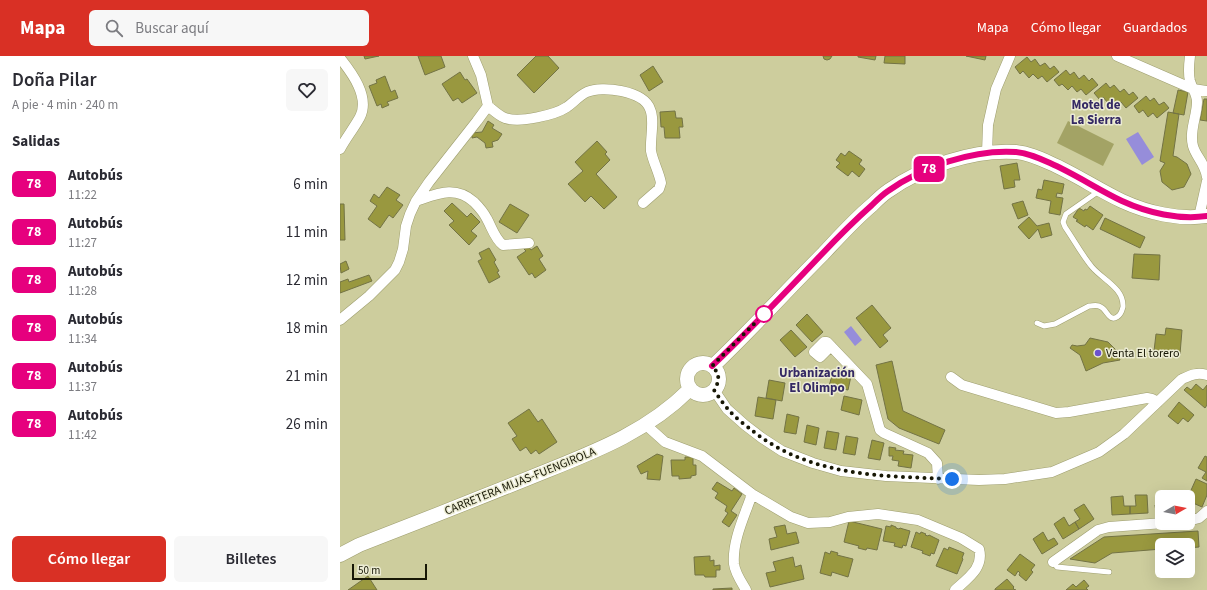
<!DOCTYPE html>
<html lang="es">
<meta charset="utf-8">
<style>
:root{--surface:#fff;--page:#f7f7f7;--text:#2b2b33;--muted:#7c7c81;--accent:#d93025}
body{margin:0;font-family:"Source Sans 3",sans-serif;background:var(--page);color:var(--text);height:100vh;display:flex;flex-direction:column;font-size:15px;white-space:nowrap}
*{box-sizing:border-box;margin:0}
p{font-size:13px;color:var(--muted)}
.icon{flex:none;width:22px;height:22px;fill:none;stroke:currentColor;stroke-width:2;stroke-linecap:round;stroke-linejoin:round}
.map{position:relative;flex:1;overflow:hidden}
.drawer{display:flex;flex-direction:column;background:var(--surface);width:340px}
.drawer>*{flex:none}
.badge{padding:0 8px;border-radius:6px;font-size:14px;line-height:26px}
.needle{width:26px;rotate:81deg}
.buttons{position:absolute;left:815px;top:434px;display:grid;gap:8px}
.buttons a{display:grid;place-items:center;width:40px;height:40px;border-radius:6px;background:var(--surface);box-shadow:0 4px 16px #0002;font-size:20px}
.scale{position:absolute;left:12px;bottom:10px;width:75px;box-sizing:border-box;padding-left:4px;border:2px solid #171705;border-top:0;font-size:11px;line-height:14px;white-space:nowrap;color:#171705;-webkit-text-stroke:3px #ececd4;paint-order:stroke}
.you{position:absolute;width:20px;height:20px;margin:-10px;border:3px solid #fff;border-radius:50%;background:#1a73e8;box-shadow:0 0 0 6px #1a73e833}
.map>.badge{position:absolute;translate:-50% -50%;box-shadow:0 0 0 2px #fff}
h2{padding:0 12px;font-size:15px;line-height:36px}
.round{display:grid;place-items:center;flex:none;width:42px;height:42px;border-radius:6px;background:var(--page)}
.head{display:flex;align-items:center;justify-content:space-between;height:68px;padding:0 12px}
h1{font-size:19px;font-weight:600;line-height:30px}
.action{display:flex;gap:8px;margin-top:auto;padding:8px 12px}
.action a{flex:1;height:46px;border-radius:6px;background:var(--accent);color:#fff;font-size:16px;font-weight:600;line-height:46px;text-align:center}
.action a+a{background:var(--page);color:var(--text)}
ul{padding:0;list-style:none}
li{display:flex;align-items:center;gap:12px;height:48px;padding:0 12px}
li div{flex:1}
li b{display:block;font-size:15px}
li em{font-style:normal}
li .badge{min-width:44px;font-weight:700;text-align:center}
header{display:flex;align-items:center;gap:24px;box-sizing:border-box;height:56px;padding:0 20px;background:var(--accent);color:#fff}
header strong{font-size:19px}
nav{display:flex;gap:22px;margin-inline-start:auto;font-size:14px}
.search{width:280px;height:36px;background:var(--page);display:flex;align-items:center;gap:10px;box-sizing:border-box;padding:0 14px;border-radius:6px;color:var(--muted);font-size:15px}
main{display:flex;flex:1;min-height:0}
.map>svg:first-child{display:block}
.green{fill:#a3a365}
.water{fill:#968dda}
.building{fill:#99983f;stroke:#737345}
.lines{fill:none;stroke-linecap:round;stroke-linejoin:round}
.service-casing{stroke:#9e9e6f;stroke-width:6}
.minor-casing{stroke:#9e9e6f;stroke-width:11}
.secondary-casing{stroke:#9e9e6f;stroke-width:15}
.service{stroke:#fff;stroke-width:5}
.minor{stroke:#fff;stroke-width:10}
.secondary{stroke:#fff;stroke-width:14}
.line-casing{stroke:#fff;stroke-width:9}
.line{stroke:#e6007e;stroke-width:6}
.walk{stroke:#171705;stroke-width:4;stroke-dasharray:0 7.2}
.stop-dot{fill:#fff;stroke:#e6007e;stroke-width:2}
.poi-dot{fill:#6c53cc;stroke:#ececd4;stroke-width:1.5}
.labels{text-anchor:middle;stroke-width:3;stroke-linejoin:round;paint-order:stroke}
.poi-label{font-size:12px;fill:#171705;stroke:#ececd4;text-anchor:start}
.street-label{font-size:12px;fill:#171705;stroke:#ececd4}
.neighbourhood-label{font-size:13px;font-weight:bold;fill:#342964;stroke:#ececd4}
</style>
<header>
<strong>Mapa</strong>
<div class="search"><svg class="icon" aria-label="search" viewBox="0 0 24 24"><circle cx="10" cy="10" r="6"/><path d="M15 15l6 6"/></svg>Buscar aquí</div>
<nav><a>Mapa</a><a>Cómo llegar</a><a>Guardados</a></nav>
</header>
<main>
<section class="drawer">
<div class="head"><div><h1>Doña Pilar</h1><p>A pie · 4 min · 240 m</p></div><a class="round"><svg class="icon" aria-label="heart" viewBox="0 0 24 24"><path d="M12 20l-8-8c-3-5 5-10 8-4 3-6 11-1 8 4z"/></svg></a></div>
<h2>Salidas</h2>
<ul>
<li><span class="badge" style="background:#e6007e;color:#fff">78</span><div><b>Autobús</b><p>11:22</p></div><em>6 min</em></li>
<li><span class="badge" style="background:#e6007e;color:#fff">78</span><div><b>Autobús</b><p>11:27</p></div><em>11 min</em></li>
<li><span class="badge" style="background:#e6007e;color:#fff">78</span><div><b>Autobús</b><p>11:28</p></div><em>12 min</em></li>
<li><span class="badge" style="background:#e6007e;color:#fff">78</span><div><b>Autobús</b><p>11:34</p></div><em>18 min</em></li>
<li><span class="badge" style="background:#e6007e;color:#fff">78</span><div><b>Autobús</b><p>11:37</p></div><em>21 min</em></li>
<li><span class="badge" style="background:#e6007e;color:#fff">78</span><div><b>Autobús</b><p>11:42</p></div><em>26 min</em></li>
</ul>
<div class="action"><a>Cómo llegar</a><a>Billetes</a></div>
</section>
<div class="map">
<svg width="867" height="534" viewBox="0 0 867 534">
<rect width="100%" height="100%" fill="#cdcd9d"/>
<path class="green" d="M 728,65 L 774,88 L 763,110 L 717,87 Z"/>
<path class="water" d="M 798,76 L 814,101 L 802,109 L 786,83 Z
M 511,270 L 522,284 L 515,290 L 504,276 Z"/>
<path class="building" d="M 24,0 L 39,0 L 25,3 Z
M 78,0 L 101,0 L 105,11 L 85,19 Z
M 196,0 L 208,0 L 219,12 L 194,37 L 177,19 Z
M 483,0 L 492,0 L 490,3 L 487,4 L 484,3 Z
M 518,0 L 536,0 L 535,4 L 518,1 Z
M 545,0 L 565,0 L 565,8 L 544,7 Z
M 626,0 L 646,0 L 645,4 Z
M 687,1 L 691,6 L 695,3 L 700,10 L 705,7 L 710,13 L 714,10 L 719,16 L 707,26 L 702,20 L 698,23 L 693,18 L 689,22 L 683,15 L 680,18 L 675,11 Z
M 313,10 L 323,26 L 309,35 L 300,19 Z
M 726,14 L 730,19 L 734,16 L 739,23 L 744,19 L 749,25 L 752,22 L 758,29 L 746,39 L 741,33 L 737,36 L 732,30 L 728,34 L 722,28 L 719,30 L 714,24 Z
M 120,16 L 125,24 L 127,23 L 137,37 L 122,47 L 118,42 L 113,45 L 102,28 Z
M 45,20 L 51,36 L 55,34 L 58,42 L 47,46 L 49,49 L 42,52 L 41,48 L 37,50 L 29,30 L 37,27 L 36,24 Z
M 766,27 L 770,32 L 774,29 L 780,36 L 784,33 L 789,39 L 793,36 L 798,42 L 786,52 L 781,46 L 777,49 L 773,44 L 768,47 L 763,41 L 760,44 L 754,37 Z
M 838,34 L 848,36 L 844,59 L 833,57 Z
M 806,40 L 810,45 L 814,42 L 819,49 L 824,46 L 829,52 L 817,62 L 813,57 L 808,61 L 803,54 L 799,57 L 794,50 Z
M 864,43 L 867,43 L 867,65 L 860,64 Z
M 335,55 L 336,62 L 342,62 L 343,71 L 339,71 L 340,82 L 325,82 L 324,71 L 321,71 L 320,56 Z
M 828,56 L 839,58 L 833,100 L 837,101 L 847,108 L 851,118 L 844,131 L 832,134 L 822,126 L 820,115 L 825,107 L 820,105 Z
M 148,65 L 154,69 L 152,72 L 162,78 L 158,84 L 152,86 L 153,91 L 146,92 L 145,87 L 137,81 L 132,82 L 132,77 L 142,76 Z
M 257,85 L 267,96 L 265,98 L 270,104 L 256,118 L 277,141 L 264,153 L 251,140 L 245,146 L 228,128 L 243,115 L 235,106 Z
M 509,95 L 522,104 L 519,108 L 525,113 L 519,121 L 512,115 L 508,120 L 496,111 L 500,107 L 496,104 L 501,97 L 505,100 Z
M 677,107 L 680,124 L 674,124 L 675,131 L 664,133 L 660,110 Z
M 704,124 L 724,128 L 722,138 L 717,137 L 716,141 L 723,142 L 720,159 L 709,157 L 711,145 L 696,142 L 698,133 L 702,134 Z
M 47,131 L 60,139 L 56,144 L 63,149 L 53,162 L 49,159 L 40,172 L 28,163 L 37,150 L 30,145 L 34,138 L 39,142 Z
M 683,145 L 688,159 L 678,163 L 672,148 Z
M 112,147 L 127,161 L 131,157 L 140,166 L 131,175 L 137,180 L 129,189 L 109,169 L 114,165 L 104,155 Z
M 0,148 L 4,148 L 5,184 L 0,184 Z
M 170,148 L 189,159 L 177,177 L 159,166 Z
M 750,150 L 763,159 L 753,174 L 746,169 L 745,171 L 736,165 L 738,164 L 733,161 L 739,152 L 744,155 L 745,153 L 747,154 Z
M 689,161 L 697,170 L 709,167 L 712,179 L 701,182 L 698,173 L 689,183 L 678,171 Z
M 765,162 L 805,181 L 800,192 L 760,173 Z
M 188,190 L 191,194 L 197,190 L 203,200 L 199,203 L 206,214 L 195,222 L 192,217 L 189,219 L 177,201 L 186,195 L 184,193 Z
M 149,192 L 156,204 L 154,206 L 159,215 L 157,216 L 160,221 L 149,227 L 138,205 L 142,203 L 139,197 Z
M 794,198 L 820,199 L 819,224 L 792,222 Z
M 6,205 L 9,213 L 1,217 L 0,208 Z
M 29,219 L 32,225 L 0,237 L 0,226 L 8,223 L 9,226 Z
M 532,249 L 551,272 L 543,279 L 548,285 L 540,292 L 516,262 Z
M 467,258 L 483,276 L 472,286 L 456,269 Z
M 826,272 L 842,274 L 840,298 L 814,295 L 816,278 L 825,279 Z
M 451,274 L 467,291 L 455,301 L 440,284 Z
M 750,282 L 768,286 L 777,295 L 780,304 L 763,307 L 746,315 L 740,299 L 730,292 L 732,289 L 737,290 L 745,289 Z
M 552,305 L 563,355 L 605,374 L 599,388 L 559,372 L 548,363 L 536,309 Z
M 493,316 L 511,320 L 508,334 L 489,330 Z
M 429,324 L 445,327 L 442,345 L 426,342 Z
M 856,328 L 863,334 L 867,329 L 867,349 L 865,352 L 844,334 L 847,331 L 851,334 Z
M 504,340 L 522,344 L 519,359 L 501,354 Z
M 418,341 L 436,344 L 433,363 L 415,360 Z
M 839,346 L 854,359 L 848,366 L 843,362 L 838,368 L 828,360 Z
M 189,353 L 198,366 L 202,363 L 217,386 L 199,398 L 196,394 L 191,398 L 186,391 L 180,395 L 172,383 L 177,380 L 168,367 Z
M 447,358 L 459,361 L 456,378 L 444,376 Z
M 467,369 L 479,372 L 476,389 L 464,386 Z
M 487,375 L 499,377 L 496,394 L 484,392 Z
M 506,380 L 518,382 L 515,399 L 503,397 Z
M 532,384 L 544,387 L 540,404 L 528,402 Z
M 549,391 L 556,392 L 555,394 L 564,395 L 563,398 L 573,399 L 571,412 L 558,410 L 559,405 L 552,404 L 553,400 L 549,400 Z
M 317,398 L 323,400 L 320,424 L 307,423 L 308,415 L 301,418 L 297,410 Z
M 865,400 L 867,401 L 867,425 L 862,422 L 866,416 L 858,412 Z
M 345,401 L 353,401 L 353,409 L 356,409 L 356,419 L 351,420 L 351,422 L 339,423 L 339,420 L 332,420 L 331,404 L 345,404 Z
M 856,423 L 867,428 L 867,439 L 862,451 L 853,447 L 854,443 L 848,441 Z
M 377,426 L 392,435 L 394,432 L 402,438 L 391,455 L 397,459 L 389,471 L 382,466 L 388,457 L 385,455 L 387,450 L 375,442 L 378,437 L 372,433 Z
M 821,438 L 833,438 L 833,441 L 822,441 L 822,456 L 816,456 L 815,449 L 821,449 Z
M 795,439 L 807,439 L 808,457 L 790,458 L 790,450 L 796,450 Z
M 783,440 L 784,450 L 790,450 L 790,458 L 772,459 L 771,441 Z
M 744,448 L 754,463 L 739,473 L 735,466 L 740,463 L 734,454 Z
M 724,461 L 729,470 L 735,466 L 739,473 L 723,483 L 714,468 Z
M 509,465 L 542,473 L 537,494 L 527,492 L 526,494 L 518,492 L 519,490 L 504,486 Z
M 445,469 L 447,478 L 456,476 L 459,487 L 431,494 L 429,483 L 437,481 L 434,471 Z
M 551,469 L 556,471 L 556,472 L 559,473 L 560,472 L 563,473 L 570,475 L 566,490 L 563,489 L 562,492 L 554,490 L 555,487 L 543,485 L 546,470 L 551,471 Z
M 858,475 L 859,491 L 848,492 L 848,489 L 822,489 L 822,493 L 772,497 L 755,507 L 730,503 L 764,481 Z
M 576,476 L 580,478 L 581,476 L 586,478 L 585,479 L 588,480 L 589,479 L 599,484 L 594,498 L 591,497 L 590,500 L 582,497 L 583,495 L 571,491 Z
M 703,476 L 708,485 L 714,482 L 718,488 L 702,498 L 693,483 Z
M 609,491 L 624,497 L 622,502 L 623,503 L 617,518 L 596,510 L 604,492 L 608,494 Z
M 491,495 L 498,497 L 497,499 L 513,503 L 508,521 L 492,516 L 491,520 L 480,517 L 485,496 L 490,498 Z
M 680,498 L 695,509 L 691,514 L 693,516 L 686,525 L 679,519 L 680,517 L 678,515 L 675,520 L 667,514 Z
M 370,500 L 370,505 L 374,504 L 374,510 L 380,509 L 380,514 L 376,514 L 376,521 L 365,521 L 364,519 L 355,519 L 354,501 Z
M 453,501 L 455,511 L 461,509 L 464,523 L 430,531 L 426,517 L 436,515 L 433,506 Z
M 28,520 L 37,534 L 8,534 Z
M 667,523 L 674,531 L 673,532 L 675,534 L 676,534 L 655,534 L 655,533 Z
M 744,524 L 749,530 L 746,532 L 748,534 L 726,534 L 733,528 L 736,531 Z
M 392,532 L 392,534 L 373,534 L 373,533 Z"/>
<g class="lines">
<g class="service-casing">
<path id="service" d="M 697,267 L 704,270 L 715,268 L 749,250 C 753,250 757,248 761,251 C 767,254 769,266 777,261 C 781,259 782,255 783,251 C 784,232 763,224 752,211 C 742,199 734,184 725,171 L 723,166 L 726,158 L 759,135
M 713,506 L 717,511 L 769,516"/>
</g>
<g class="minor-casing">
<path id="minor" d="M 777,0 L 853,33 L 867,35
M 850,0 C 849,8 848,17 850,25 C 852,32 857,38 857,46 C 857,60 849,75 853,90 C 856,101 865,107 867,121
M 0,2 C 12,17 30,41 20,61 C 14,72 6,82 0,93
M 148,50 C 153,54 159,60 165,62 C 180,67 215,59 227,51 C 234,46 240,39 247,36 C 262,29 304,35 310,53 C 315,64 310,82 311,95 C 313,106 319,116 321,127 L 319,133 L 303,147
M 647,97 L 648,69 L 656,33 L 670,0
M 76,145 C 97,138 115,129 134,146 C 139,151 144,157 147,163 C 152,172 155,183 163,189 L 189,187
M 859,161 L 867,125
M 0,264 L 29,240 L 55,214 L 59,206 L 63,193 L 66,170 L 70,158 L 76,145 L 89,126 L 137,65 L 148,50 L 141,19 L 133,0
M 491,290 L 480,301 L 474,296 L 484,286 L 487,286 L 527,328 L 540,374 L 544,377 L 588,397 L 597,407 L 598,423
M 611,321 L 622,329 L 716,357 L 729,356 L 807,342 L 812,343 L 818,346
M 374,334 L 387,353 L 405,369 L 422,382 L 442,395 L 473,407 L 501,415 L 546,420 L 639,424 L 665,423 L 712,416 L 759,396 L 784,378 L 842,323 C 851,319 857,316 867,319
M 306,369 L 325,386 L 362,400 L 412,438 L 451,461 L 468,467 L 490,466 L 508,461 L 538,458 L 578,464 L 621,482 L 639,493 C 644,512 628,522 615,534
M 848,465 L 859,462 L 867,455
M 713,506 L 758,474 L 769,471 L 824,467
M 406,534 C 402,527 395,517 394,508 C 392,485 405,459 412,438"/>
</g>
<g class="secondary-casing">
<path id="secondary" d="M347 323a16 16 0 1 1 32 0a16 16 0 1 1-32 0Z
M 373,310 C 411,274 446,235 483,198 C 499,181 514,164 532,149 C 537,144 542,139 548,135 C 582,111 633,93 676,96 C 688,97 699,102 710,107 C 735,118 757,133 782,145 C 808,157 839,164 867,160
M 0,499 L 19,489 C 76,467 132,445 189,422 C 248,398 304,379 350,333"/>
</g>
<use href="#service" class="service"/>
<use href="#minor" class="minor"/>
<use href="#secondary" class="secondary"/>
</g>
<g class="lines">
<g class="line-casing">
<path id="line" d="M 372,310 C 410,274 445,237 480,200 C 497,182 514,165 532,149 C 537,144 542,139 548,135 C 582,111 633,93 676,96 C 688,97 699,102 710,107 C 735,118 757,133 782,145 C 808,157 839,164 867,160"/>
</g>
<use href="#line" class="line"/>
<path class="walk" d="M 424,258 L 372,310 C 380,318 380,325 374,334 C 378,340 382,346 387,352 C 394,361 405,369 414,376 C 472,421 542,420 612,423"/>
</g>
<circle class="stop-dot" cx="424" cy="258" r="8"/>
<circle class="poi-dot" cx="758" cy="297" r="4"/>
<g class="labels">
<g class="poi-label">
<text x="766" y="301">Venta El torero</text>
</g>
<g class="street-label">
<text transform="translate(180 425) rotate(-22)" y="4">CARRETERA MIJAS-FUENGIROLA</text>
</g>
<g class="neighbourhood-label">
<text x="756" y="53">Motel de<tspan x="756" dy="15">La Sierra</tspan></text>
<text x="477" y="321">Urbanización<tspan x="477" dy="15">El Olimpo</tspan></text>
</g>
</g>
</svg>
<div class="buttons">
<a><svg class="needle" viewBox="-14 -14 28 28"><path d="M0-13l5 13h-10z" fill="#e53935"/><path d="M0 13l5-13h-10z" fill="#7c7c81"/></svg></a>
<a><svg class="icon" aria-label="layers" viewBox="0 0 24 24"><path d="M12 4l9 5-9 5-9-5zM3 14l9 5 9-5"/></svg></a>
</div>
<div class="scale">50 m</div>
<div class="you" style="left:612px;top:423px"></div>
<b class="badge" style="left:589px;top:113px;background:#e6007e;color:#fff">78</b>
</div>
</main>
